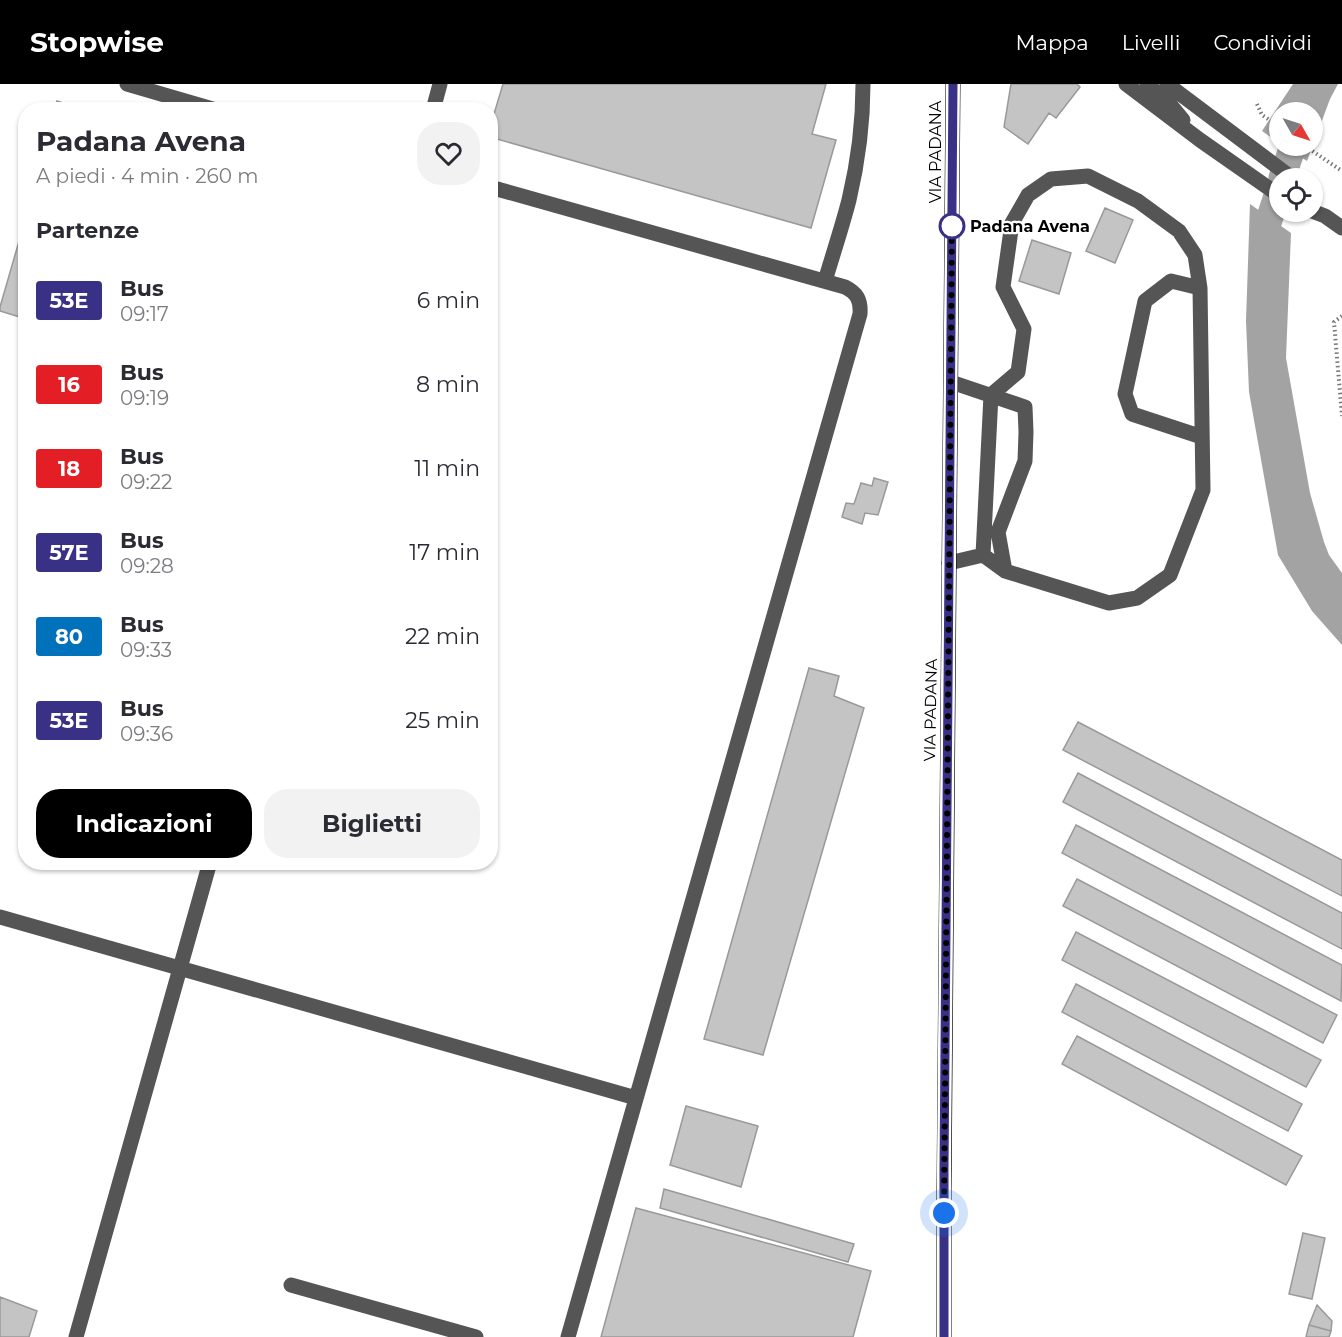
<!DOCTYPE html>
<html lang="it">
<meta charset="utf-8">
<style>
:root{--surface:#fff;--page:#f2f2f3;--text:#2b2b33;--muted:#7c7c81;--accent:#000}
body{margin:0;font-family:Montserrat,sans-serif;background:var(--page);color:var(--text);height:100vh;display:flex;flex-direction:column;font-size:22px;white-space:nowrap}
*{box-sizing:border-box;margin:0}
p{font-size:20px;color:var(--muted)}
.icon{flex:none;width:33px;height:33px;fill:none;stroke:currentColor;stroke-width:2;stroke-linecap:round;stroke-linejoin:round}
.map{position:relative;flex:1;overflow:hidden}
.drawer{position:absolute;left:18px;top:18px;width:480px;height:768px;display:flex;flex-direction:column;background:var(--surface);border-radius:24px;box-shadow:0 2px 4px #0004}
.drawer>*{flex:none}
.badge{padding:0 12px;border-radius:4px;font-size:21px;line-height:39px}
.needle{width:39px;rotate:129deg}
.buttons{position:absolute;left:1269px;top:18px;display:grid;gap:12px}
.buttons a{display:grid;place-items:center;width:54px;height:54px;border-radius:50%;background:var(--surface);box-shadow:0 2px 4px #0004;font-size:30px}
.you{position:absolute;width:30px;height:30px;margin:-15px;border:4px solid #fff;border-radius:50%;background:#1a73e8;box-shadow:0 0 0 9px #1a73e833}
.map>.badge{position:absolute;translate:-50% -50%;box-shadow:0 0 0 3px #fff}
h2{padding:0 18px;font-size:22px;line-height:54px}
.round{display:grid;place-items:center;flex:none;width:63px;height:63px;border-radius:24px;background:var(--page)}
.summary{display:flex;align-items:center;justify-content:space-between;height:102px;padding:0 18px}
h1{font-size:28px;font-weight:700;line-height:45px}
.button{display:flex;gap:12px;margin-top:auto;padding:12px 18px}
.button a{flex:1;height:69px;border-radius:24px;background:var(--accent);color:#fff;font-size:24px;font-weight:700;line-height:69px;text-align:center}
.button a+a{background:var(--page);color:var(--text)}
ul{padding:0;list-style:none}
li{display:flex;align-items:center;gap:18px;height:84px;padding:0 18px}
li div{flex:1}
li b{display:block;font-size:22px}
li em{font-style:normal}
li .badge{min-width:66px;font-weight:700;text-align:center}
header{display:flex;align-items:center;gap:36px;box-sizing:border-box;height:84px;padding:0 30px;background:var(--accent);color:#fff}
header strong{font-size:28px}
nav{display:flex;gap:33px;margin-inline-start:auto;font-size:21px}
.map>svg:first-child{display:block}
.water{fill:#a3a3a3}
.lines{fill:none;stroke-linecap:round;stroke-linejoin:round}
.canal{stroke:#a3a3a3;stroke-width:27}
.building{fill:#c4c4c4;stroke:#999;stroke-width:1.5}
.path{stroke:#777;stroke-width:4;stroke-dasharray:1.5 3;stroke-linecap:butt}
.minor{stroke:#555;stroke-width:15}
.major{stroke:#000;stroke-width:15}
.line-casing{stroke:#fff;stroke-width:14}
.line{stroke:#393185;stroke-width:9}
.walk{stroke:#000;stroke-width:6;stroke-dasharray:0 10.8}
.stop-dot{fill:#fff;stroke:#393185;stroke-width:3}
.labels{text-anchor:middle;stroke-width:4.5;stroke-linejoin:round;paint-order:stroke}
.street-label{font-size:16px;fill:#000;stroke:#fff}
.stop-label{font-size:16px;font-weight:bold;fill:#000;stroke:#fff;text-anchor:start}
</style>
<header>
<strong>Stopwise</strong>
<nav><a>Mappa</a><a>Livelli</a><a>Condividi</a></nav>
</header>
<div class="map">
<svg width="1342" height="1253" viewBox="0 0 1342 1253">
<rect width="100%" height="100%" fill="#fff"/>
<path class="water" d="M 1293,0 L 1338,0 L 1330,15 L 1307,77 L 1284,62 L 1312,62 L 1312,28 L 1280,28 L 1279,59 L 1262,47 Z
M 1250,120 L 1291,149 L 1286,274 L 1310,409 L 1324,458 L 1329,471 L 1342,489 L 1342,561 L 1312,527 L 1278,471 L 1249,308 L 1246,237 Z"/>
<g class="lines">
<path class="canal" d="M 1282,94 L 1293,62
M 1265,169 L 1267,142 L 1280,103"/>
</g>
<path class="building" d="M 503,0 L 826,0 L 812,50 L 836,56 L 811,144 L 490,53 L 490,43 Z
M 1011,0 L 1077,0 L 1080,3 L 1056,34 L 1049,29 L 1028,60 L 1004,43 Z
M 57,17 L 85,26 L 54,26 Z
M 1105,124 L 1133,136 L 1115,179 L 1086,167 Z
M 26,133 L 26,235 L 0,227 L 0,223 Z
M 1032,156 L 1071,169 L 1059,210 L 1019,197 Z
M 874,394 L 888,398 L 878,431 L 865,429 L 862,440 L 842,433 L 846,419 L 854,420 L 861,399 L 872,402 Z
M 809,584 L 839,592 L 834,612 L 864,624 L 763,971 L 704,955 Z
M 1078,638 L 1342,776 L 1342,812 L 1063,666 Z
M 1078,689 L 1342,829 L 1342,865 L 1063,718 Z
M 1076,741 L 1342,881 L 1341,917 L 1062,769 Z
M 1077,795 L 1337,931 L 1323,959 L 1063,822 Z
M 1076,848 L 1321,976 L 1306,1003 L 1062,876 Z
M 1076,900 L 1302,1020 L 1288,1047 L 1062,928 Z
M 1077,952 L 1302,1072 L 1286,1101 L 1062,980 Z
M 686,1022 L 758,1042 L 741,1103 L 670,1081 Z
M 664,1105 L 854,1160 L 848,1178 L 660,1124 Z
M 636,1124 L 871,1187 L 853,1253 L 601,1253 Z
M 1303,1149 L 1325,1154 L 1312,1215 L 1289,1210 Z
M 0,1213 L 37,1227 L 29,1253 L 0,1253 Z
M 1317,1221 L 1332,1237 L 1331,1247 L 1309,1241 Z
M 1309,1241 L 1331,1247 L 1329,1253 L 1306,1253 Z"/>
<g class="lines">
<path class="path" d="M 1257,20 L 1262,31 L 1280,43
M 1305,62 L 1342,87
M 1342,232 L 1334,238 L 1342,332"/>
<path class="minor" d="M 127,0 L 216,26
M 1126,0 L 1200,56 L 1280,112
M 1147,0 L 1169,19 L 1183,36
M 1167,0 L 1292,94
M 433,26 L 440,0
M 1088,92 L 1138,117 L 1179,147 L 1195,171 L 1200,204 L 1203,406 L 1170,491 L 1137,514 L 1109,519 L 1005,487 L 983,471 L 991,311 L 1018,288 L 1024,245 L 1003,203 L 1012,139 L 1028,111 L 1051,95 Z
M 490,103 L 845,203 C 857,209 861,216 860,230 L 568,1253
M 1312,127 L 1325,132 L 1342,144
M 825,197 C 833,170 842,143 849,116 C 858,78 863,39 863,0
M 1200,204 L 1171,197 L 1145,217 L 1125,310 L 1132,330 L 1202,353
M 951,298 L 1025,323 L 1026,348 L 1025,377 L 998,448 L 1005,487
M 949,479 L 983,471
M 0,833 L 636,1014
M 291,1201 L 476,1253
M 76,1253 L 210,778"/>
<path class="major" d="M 944,1253 L 944,1108 L 953,0"/>
</g>
<g class="lines">
<g class="line-casing">
<path id="line" d="M 944,1253 L 944,1086 L 953,0"/>
</g>
<use href="#line" class="line"/>
<path class="walk" d="M 944,1129 L 952,134 L 952,142"/>
</g>
<circle class="stop-dot" cx="952" cy="142" r="12"/>
<g class="labels">
<g class="street-label">
<text transform="translate(935 68) rotate(-90)" y="6">VIA PADANA</text>
<text transform="translate(930 626) rotate(-89)" y="6">VIA PADANA</text>
</g>
<g class="stop-label">
<text x="970" y="148">Padana Avena</text>
</g>
</g>
</svg>
<div class="buttons">
<a><svg class="needle" viewBox="-14 -14 28 28"><path d="M0-13l5 13h-10z" fill="#e53935"/><path d="M0 13l5-13h-10z" fill="#7c7c81"/></svg></a>
<a><svg class="icon" aria-label="locate" viewBox="0 0 24 24"><circle cx="12" cy="12" r="6"/><path d="M12 2v4M12 18v4M2 12h4M18 12h4"/></svg></a>
</div>
<div class="you" style="left:944px;top:1129px"></div>
<section class="drawer">
<div class="summary"><div><h1>Padana Avena</h1><p>A piedi · 4 min · 260 m</p></div><a class="round"><svg class="icon" aria-label="heart" viewBox="0 0 24 24"><path d="M12 20l-8-8c-3-5 5-10 8-4 3-6 11-1 8 4z"/></svg></a></div>
<h2>Partenze</h2>
<ul>
<li><span class="badge" style="background:#393185;color:#fff">53E</span><div><b>Bus</b><p>09:17</p></div><em>6 min</em></li>
<li><span class="badge" style="background:#e31e24;color:#fff">16</span><div><b>Bus</b><p>09:19</p></div><em>8 min</em></li>
<li><span class="badge" style="background:#e31e24;color:#fff">18</span><div><b>Bus</b><p>09:22</p></div><em>11 min</em></li>
<li><span class="badge" style="background:#393185;color:#fff">57E</span><div><b>Bus</b><p>09:28</p></div><em>17 min</em></li>
<li><span class="badge" style="background:#0072bc;color:#fff">80</span><div><b>Bus</b><p>09:33</p></div><em>22 min</em></li>
<li><span class="badge" style="background:#393185;color:#fff">53E</span><div><b>Bus</b><p>09:36</p></div><em>25 min</em></li>
</ul>
<div class="button"><a>Indicazioni</a><a>Biglietti</a></div>
</section>
</div>
